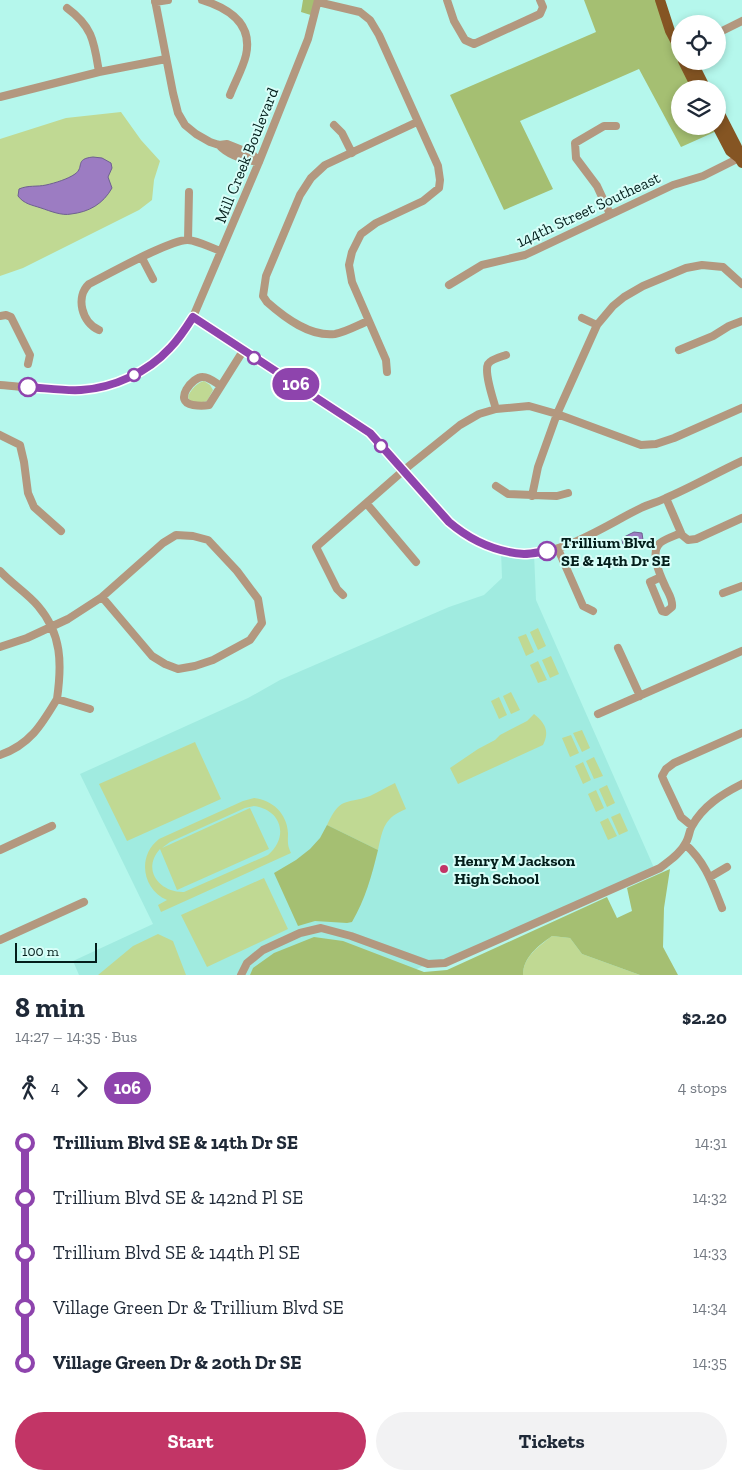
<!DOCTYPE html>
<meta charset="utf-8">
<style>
:root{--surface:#fff;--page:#f2f2f3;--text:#1f2937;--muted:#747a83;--accent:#c23566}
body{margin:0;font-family:"Zilla Slab",serif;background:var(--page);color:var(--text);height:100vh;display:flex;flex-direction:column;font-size:19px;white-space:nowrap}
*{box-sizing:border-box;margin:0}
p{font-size:16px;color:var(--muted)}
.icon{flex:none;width:28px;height:28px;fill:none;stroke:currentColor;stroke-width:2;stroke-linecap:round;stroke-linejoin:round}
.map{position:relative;height:975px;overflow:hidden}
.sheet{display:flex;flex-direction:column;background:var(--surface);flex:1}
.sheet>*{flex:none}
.badge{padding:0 10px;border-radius:16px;font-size:18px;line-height:32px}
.controls{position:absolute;left:671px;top:15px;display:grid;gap:10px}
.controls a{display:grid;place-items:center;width:55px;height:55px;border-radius:50%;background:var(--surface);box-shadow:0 2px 8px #0003;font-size:25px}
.scale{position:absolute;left:15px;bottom:12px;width:82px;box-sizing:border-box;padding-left:5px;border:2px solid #031e1b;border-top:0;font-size:14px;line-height:18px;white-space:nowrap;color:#031e1b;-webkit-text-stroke:4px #d8fef8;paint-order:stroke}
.map>.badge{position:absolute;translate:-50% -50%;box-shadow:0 0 0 2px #fff}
.legs{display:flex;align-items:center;gap:8px;height:55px;padding:0 15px;font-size:16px}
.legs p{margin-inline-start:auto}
.summary{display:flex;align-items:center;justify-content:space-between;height:85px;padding:0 15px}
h1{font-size:28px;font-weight:800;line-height:38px}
.action{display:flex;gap:10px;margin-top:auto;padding:10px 15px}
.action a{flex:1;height:58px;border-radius:30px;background:var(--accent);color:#fff;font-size:20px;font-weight:800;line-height:58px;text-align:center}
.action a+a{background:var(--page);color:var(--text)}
ul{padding:0 15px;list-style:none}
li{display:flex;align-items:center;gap:18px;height:55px;font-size:19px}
li i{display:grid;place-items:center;width:8px;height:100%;margin:0 6px;background:currentColor}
li i::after{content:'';width:12px;height:12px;margin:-6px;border:4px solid;border-radius:50%;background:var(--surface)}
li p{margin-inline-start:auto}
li:first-child i{background:linear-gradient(#0000 50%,currentColor 0)}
li:last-child i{background:linear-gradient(currentColor 50%,#0000 0)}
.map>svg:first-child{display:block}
.built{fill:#a0ebe0}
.green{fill:#c0d993;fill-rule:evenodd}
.forest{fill:#a5bf72}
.water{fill:#9c7cc2;stroke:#6e6090}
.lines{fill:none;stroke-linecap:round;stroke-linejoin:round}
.minor{stroke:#b3987f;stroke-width:8}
.major{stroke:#855523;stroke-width:10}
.line-1-casing{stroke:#fff;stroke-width:11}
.line-1{stroke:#8e44ad;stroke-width:8}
.stop-1-dot{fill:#fff;stroke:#8e44ad;stroke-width:2.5}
.poi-dot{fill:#c23566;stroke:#d8fef8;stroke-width:2}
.labels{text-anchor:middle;stroke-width:4;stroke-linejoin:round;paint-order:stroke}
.street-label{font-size:16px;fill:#031e1b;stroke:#d8fef8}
.stop-label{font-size:16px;font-weight:bold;fill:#031e1b;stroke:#d8fef8;text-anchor:start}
.poi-label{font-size:16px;font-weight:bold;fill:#031e1b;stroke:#d8fef8;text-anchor:start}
</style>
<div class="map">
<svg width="742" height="975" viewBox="0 0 742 975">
<rect width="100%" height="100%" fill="#b5f7ec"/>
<path class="built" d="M 501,550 L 534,553 L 536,600 L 655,870 L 466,955 L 428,964 L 403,975 L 79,975 L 73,961 L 153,924 L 80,774 L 248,698 L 280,680 L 449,607 L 484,595 L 502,578 Z"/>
<path class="green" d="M 121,112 L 141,140 L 160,161 L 154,180 L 152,200 L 139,210 L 23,268 L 0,276 L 0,139 L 66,118 Z
M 204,381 L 210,385 L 213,390 L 207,401 L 200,403 L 190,401 L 188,397 C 190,390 198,382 204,381 Z
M 538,628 L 546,646 L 538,650 L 530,632 Z
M 526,634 L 534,652 L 526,656 L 518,637 Z
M 551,656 L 559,674 L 550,678 L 542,660 Z
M 538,661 L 547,680 L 538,683 L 530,665 Z
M 511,692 L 520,710 L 511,714 L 503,696 Z
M 499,697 L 507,715 L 499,719 L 491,701 Z
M 534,714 C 545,723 550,731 543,745 L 458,784 L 450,768 L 478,749 L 495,740 L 500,735 L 527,721 Z
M 582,730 L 590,748 L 582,752 L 573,733 Z
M 571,735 L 579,753 L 570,757 L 562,738 Z
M 195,742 L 221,799 L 127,841 L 99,784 Z
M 594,757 L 603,776 L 594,779 L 586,761 Z
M 583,762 L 591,780 L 583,784 L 575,766 Z
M 395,783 L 406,809 C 384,818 383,828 378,850 L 327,825 C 341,796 344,805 370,796 C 379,792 386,787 395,783 Z
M 607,785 L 615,803 L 607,807 L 599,789 Z
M 596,790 L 604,808 L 596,812 L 588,794 Z
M 254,798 C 272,800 287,813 288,833 C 288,842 287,844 291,853 L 161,912 L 158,905 L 167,900 C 142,889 137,856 159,839 L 243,801 ZM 254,806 C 282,810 289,837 268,855 L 184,892 C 160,893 141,870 160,849 L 177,890 L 269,849 L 250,808 L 162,848 L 170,842 L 245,808 Z
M 620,813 L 628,831 L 619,835 L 611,817 Z
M 608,818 L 617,836 L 608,840 L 600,822 Z
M 264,878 L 288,929 L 207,967 L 181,915 Z
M 158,934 L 173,941 L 186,975 L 98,975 L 133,946 Z
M 552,936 L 570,938 L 582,954 L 640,975 L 523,975 C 523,957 538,947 552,936 Z"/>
<path class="forest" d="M 303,0 L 318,0 L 314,16 L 301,12 Z
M 584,0 L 661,0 L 680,50 L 680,61 L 697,89 L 680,89 L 680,126 L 717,126 L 719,130 L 681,147 L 639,69 L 520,121 L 553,189 L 504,210 L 450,95 L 596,32 Z
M 327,825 L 378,850 C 372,875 365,900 352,922 L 347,923 L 315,921 L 298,926 L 274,873 L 296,860 L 310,849 L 320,838 Z
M 670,869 L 664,908 L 663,947 L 678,975 L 640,975 L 582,954 L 570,938 L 552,936 C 538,946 523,957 523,975 L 250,975 L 253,968 L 274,953 L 314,937 L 343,941 L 424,972 L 447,970 L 607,897 L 617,918 L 632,911 L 627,888 Z"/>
<path class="water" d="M 93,157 L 102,158 L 111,163 L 112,168 L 108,177 L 112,188 C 103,204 89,212 71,214 C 62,216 50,211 41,208 C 32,205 24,204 18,196 L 19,189 C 28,185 37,187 46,185 C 55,183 68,179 75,174 C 85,167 74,159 93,157 Z
M 634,532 L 642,533 L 643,540 L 637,545 L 626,547 L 623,544 L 622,540 L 624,537 Z"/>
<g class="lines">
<path class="minor" d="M 155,0 L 173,93 L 178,113 L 185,125 L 196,134 L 210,142 L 219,145 L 227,144 L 252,154 L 259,162
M 202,0 C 228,8 253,23 246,55 C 243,68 235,82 230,95
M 447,0 L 454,21 L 465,40 L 474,44 L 540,14 L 543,7 L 540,0
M 155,2 L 168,0
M 318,2 L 360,12 L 370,20 L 379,35 L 438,166 L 440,180 L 439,188 L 423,201 L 376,223 L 361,234 L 352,252 L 349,265 L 352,282 L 386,360 L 387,372
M 67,8 C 93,27 94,42 99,72
M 718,33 L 742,21
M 0,97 L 99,72 L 166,59
M 334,125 L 342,133 L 352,153
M 219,145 C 229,156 245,160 259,162
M 610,214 L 597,186 L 576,158 L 575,143 L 604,126 L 616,126
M 188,240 L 189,192
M 142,258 L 153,279
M 449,285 L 482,265 L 525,255 L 673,185 L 703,176 L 739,158
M 0,316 L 6,315 L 11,317 L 30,355 L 28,364
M 193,317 L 370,433 L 449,522 C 469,539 497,554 525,554 C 565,554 606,525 641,508 C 649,504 658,502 666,498 C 692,487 716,473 742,461
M 582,318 L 597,325
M 368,321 C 358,325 346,332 335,334 C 310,337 285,318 267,302 L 263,296 L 266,276 L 300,195 L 311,178 L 325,165 L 417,122
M 99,330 C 82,323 75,297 89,284 C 107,275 171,239 188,240 C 199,241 211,248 221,251
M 679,350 L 713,336 L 729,326 L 742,321
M 0,385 C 26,387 54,391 81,390 C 113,388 148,372 170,348 C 178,339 186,328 193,317 L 259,162 L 308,39 L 318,0
M 221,386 C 216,383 209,377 203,377 C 193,376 172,402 193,405 C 199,406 204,406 209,405 L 243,351
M 496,409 C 493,399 484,372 488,364 C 491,359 500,357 506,355
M 0,435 L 20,445 L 24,462 L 28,493 L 34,507 L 61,531
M 496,486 L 508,494 L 557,496 L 568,493
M 532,496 L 538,467 L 557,414 L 641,445 L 656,444 L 674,438 L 742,408
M 666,498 L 682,535 L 688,540 L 696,539 L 742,518
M 367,504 L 416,562
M 558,549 L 583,606 L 593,611
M 0,571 C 12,584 27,593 38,606 C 62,634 62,664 57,699
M 661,577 L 650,582 L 662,611 L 666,612 L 672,607 C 673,600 669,594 666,588 C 661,577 649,553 660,543 C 665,539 674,536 681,533
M 723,593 L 742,586
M 343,595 L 337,589 L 316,547 L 404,470 L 460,425 L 479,414 L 496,409 L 529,406 L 557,414 L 597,325 L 613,306 L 624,297 L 643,286 L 686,268 L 702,265 L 723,267 L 742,284
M 0,647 L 27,638 L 68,619 L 102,597 L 163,543 L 176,535 L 193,536 L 208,540 L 237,571 L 258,599 L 262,623 L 250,640 L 213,660 L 195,666 L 178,669 L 165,664 L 152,656 L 102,597
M 618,648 L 640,696
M 598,714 L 742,651
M 0,755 C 30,745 42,724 57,699 L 90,709
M 692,826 L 681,817 L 664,781 L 662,776 L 666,769 L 674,763 L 742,733
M 685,844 C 706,863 712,883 722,908
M 0,850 L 52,826
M 710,877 L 727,867
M 0,940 L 84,902
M 241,975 L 247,963 L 263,950 L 300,933 L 321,928 L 351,936 L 428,964 L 445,963 L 660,868 C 669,861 680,854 685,844 C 689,839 689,831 692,826 C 703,806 722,794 742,784"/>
<path class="major" d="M 660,0 L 670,31 L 680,50
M 683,61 L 697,89
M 692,61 L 706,89
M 718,110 L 737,147 L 739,158 L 742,163
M 717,126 L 730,151 L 739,158"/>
</g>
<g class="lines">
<g class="line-1-casing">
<path id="line-1" d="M 28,387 C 45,388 64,391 81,390 C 114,388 148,372 170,348 C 179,339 186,328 193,317 L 370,433 L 449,522 C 470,540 496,552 524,554 C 531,554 540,552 547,551"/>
</g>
<use href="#line-1" class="line-1"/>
</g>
<g class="stop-1-dot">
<circle cx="254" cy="358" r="6"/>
<circle cx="134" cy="375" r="6"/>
<circle cx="28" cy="387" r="9"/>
<circle cx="381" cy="446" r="6"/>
<circle cx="547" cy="551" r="9"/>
</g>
<circle class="poi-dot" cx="444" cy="869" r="5"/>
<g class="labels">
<g class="street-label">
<text transform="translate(246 155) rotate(-68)" y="6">Mill Creek Boulevard</text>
<text transform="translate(588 209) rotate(-25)" y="6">144th Street Southeast</text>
</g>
<g class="stop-label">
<text x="561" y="548">Trillium Blvd<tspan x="561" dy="18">SE &amp; 14th Dr SE</tspan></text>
</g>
<g class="poi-label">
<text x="454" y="866">Henry M Jackson<tspan x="454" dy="18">High School</tspan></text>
</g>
</g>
</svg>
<div class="controls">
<a><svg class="icon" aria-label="locate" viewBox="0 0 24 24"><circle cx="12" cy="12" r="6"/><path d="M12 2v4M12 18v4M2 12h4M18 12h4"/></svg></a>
<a><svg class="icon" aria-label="layers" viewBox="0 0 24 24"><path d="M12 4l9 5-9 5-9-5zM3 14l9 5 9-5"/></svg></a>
</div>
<div class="scale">100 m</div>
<b class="badge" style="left:296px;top:384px;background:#8e44ad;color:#fff">106</b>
</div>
<section class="sheet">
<div class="summary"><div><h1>8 min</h1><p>14:27 – 14:35 · Bus</p></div><b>$2.20</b></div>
<div class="legs"><svg class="icon" aria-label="walk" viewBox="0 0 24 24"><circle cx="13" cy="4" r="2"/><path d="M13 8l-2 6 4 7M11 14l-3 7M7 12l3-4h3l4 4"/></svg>4<svg class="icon" aria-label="forward" viewBox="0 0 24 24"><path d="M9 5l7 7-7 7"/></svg><b class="badge" style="background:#8e44ad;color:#fff">106</b><p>4 stops</p></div>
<ul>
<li><i style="color:#8e44ad"></i><b>Trillium Blvd SE &amp; 14th Dr SE</b><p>14:31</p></li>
<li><i style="color:#8e44ad"></i><span>Trillium Blvd SE &amp; 142nd Pl SE</span><p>14:32</p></li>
<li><i style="color:#8e44ad"></i><span>Trillium Blvd SE &amp; 144th Pl SE</span><p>14:33</p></li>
<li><i style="color:#8e44ad"></i><span>Village Green Dr &amp; Trillium Blvd SE</span><p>14:34</p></li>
<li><i style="color:#8e44ad"></i><b>Village Green Dr &amp; 20th Dr SE</b><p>14:35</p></li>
</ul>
<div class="action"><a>Start</a><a>Tickets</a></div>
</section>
